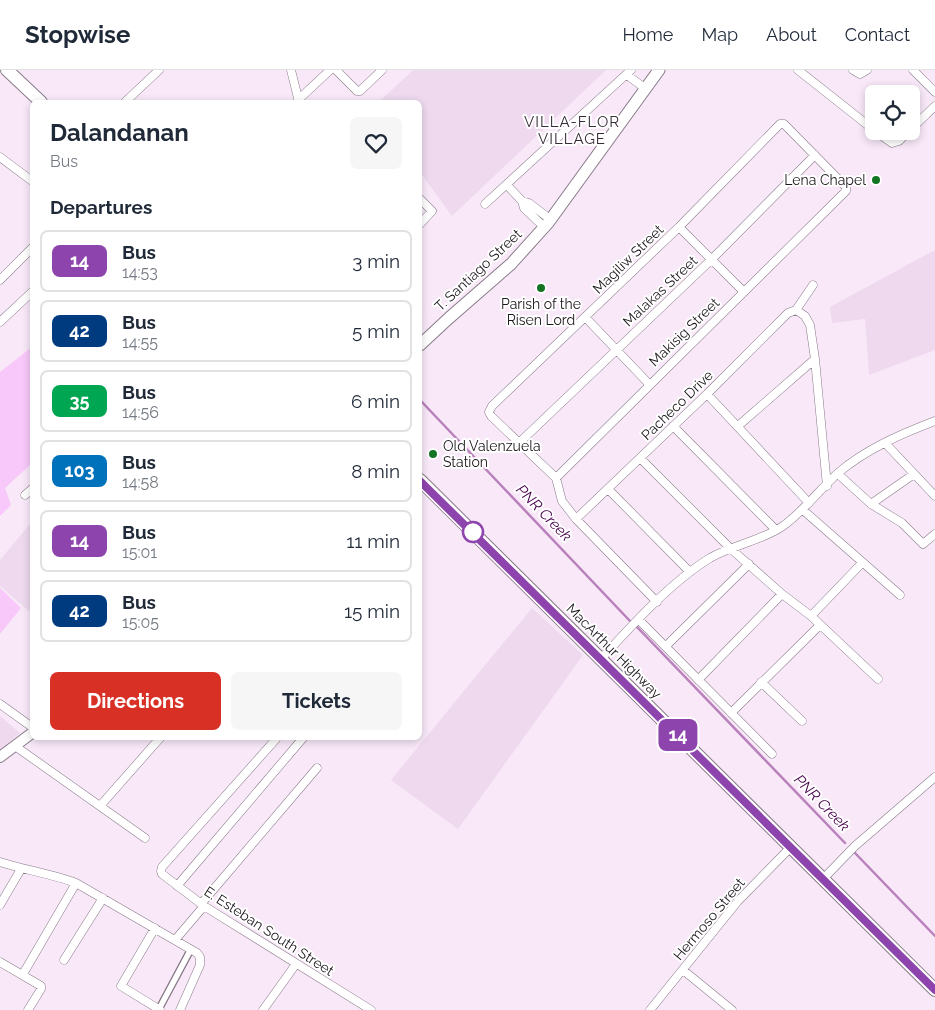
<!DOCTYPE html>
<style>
:root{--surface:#fff;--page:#f6f6f7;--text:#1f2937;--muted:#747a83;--line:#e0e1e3;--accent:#d93025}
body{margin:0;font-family:Raleway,sans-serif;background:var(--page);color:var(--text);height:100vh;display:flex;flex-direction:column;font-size:19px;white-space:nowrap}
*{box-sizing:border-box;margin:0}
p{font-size:16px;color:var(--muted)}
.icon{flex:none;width:28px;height:28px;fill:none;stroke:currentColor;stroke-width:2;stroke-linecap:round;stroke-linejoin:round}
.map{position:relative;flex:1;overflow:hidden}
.drawer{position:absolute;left:30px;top:30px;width:392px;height:640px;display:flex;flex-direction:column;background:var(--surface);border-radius:8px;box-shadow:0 2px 8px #0003}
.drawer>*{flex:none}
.badge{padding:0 10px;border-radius:8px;font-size:18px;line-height:32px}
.controls{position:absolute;left:865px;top:15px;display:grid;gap:10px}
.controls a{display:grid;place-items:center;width:55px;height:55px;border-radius:8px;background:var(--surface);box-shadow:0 2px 8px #0003;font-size:25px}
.map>.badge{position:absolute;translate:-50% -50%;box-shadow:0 0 0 2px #fff}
h2{padding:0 20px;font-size:19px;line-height:45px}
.round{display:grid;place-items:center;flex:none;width:52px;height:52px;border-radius:8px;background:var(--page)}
.summary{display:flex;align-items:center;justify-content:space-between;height:85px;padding:0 20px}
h1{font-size:24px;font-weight:700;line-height:38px}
.action{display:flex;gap:10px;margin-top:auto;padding:10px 20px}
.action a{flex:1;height:58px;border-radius:8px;background:var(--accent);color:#fff;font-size:20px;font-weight:700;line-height:58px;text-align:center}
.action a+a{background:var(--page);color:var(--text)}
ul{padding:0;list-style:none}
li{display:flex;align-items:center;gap:15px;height:62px;margin:0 10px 8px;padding:0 10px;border:2px solid var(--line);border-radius:8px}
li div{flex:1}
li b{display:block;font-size:19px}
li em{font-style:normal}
li .badge{min-width:55px;font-weight:700;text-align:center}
header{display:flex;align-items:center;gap:30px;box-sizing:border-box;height:70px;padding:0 25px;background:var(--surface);border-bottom:1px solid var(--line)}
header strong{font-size:24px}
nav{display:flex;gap:28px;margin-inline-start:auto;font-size:18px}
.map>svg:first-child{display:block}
.built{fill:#eed9ef}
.green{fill:#f8c8fa}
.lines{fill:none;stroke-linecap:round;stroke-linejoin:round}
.stream{stroke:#b981bc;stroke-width:2.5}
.pedestrian-casing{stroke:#887a88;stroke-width:8}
.minor-casing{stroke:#887a88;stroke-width:9}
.tertiary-casing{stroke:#887a88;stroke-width:12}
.secondary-casing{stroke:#887a88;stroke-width:13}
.trunk-casing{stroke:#887a88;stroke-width:14}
.pedestrian{stroke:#fff;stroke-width:5.5}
.minor{stroke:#fff;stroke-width:8}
.tertiary{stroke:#fff;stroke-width:10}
.secondary{stroke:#fff;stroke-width:11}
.trunk{stroke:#fff;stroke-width:12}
.line-casing{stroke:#fff;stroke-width:11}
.line{stroke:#8e44ad;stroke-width:8}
.poi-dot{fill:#137423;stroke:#fff;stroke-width:2}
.stop-dot{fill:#fff;stroke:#8e44ad;stroke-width:2.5}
.labels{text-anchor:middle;stroke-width:4;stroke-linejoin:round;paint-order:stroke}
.poi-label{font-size:14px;fill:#1c171c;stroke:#fff;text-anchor:end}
.street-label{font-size:14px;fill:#1c171c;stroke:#fff}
.neighbourhood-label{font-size:15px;letter-spacing:1px;fill:#372b38;stroke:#fff}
.water-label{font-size:15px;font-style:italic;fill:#47004c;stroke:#fff}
</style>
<header>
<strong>Stopwise</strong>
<nav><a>Home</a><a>Map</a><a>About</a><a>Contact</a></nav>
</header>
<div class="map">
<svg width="935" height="940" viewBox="0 0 935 940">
<rect width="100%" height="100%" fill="#f8e8f8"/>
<path class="built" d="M 413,0 L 606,0 L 452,146 L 420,102 L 420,32 L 379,32 Z
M 935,180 L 935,280 L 869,305 L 865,249 L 832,253 L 830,237 Z
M 30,454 L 32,457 L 32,544 L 0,516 L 0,490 Z
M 532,538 L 583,585 L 458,759 L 391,710 Z
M 0,646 L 20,663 L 0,679 Z"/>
<path class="green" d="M 32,277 L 32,393 L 5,418 L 11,435 L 0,446 L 0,302 Z
M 0,518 L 21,538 L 0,564 Z"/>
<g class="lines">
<path class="stream" d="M 420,330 L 630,551
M 637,557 L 845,773
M 855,783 L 935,866"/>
<g class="pedestrian-casing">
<path id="pedestrian" d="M 159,939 L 191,879"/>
</g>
<g class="minor-casing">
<path id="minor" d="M 291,0 L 299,32
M 336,0 L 357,21 L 360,21 L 382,0
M 798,0 L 874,60
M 853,0 L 860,4 L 867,0
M 913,0 L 935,22
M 627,5 L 646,19
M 298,30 L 330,0
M 125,32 L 159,0
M 780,54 L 784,54 L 846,117 L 846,121 L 556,408 L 491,346 L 489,342 L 492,336 L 679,157 Z
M 911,59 L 935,36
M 875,61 L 892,73 L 899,71 L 909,61
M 0,87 L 32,111
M 507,115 L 522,131 L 524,138 L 544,157
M 420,129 L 432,141 L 420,154
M 522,131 L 529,133 L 551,150
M 485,134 L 631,0
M 679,157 L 744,222
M 0,210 L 32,178
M 796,240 L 805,246 L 810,255 L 815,289 L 827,416
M 796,240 L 813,215
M 585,247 L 649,314
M 0,252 L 32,222
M 707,324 L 809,433
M 673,356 L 776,460
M 738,356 L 815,289
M 520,372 L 712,189 L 815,85
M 885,373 L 935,426
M 640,388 L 731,479 L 782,524 L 811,546 L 878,609
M 838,404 L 871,434 L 902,453 L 923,474 L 935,464
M 556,408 L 562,431 L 576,449 L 657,532
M 608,419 L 690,502
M 25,425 L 32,419
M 871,434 L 914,404
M 803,440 L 900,525
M 576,449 L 707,324 L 788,243 L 796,240
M 811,546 L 862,493
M 639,550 L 772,684
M 666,576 L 749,494
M 601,589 C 632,555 671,512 710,488 C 733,475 761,471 783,456 C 804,441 819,420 838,403 C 866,379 901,364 935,351
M 698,610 L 782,524
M 761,612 L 802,651
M 0,634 L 32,657
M 731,643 L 820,555
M 276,669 L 162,797 L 161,801 L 162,804 L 204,836 L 371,940
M 15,676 L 145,768
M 100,736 L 160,668
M 0,792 C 25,800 52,804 76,813 L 197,883 L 200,887 L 200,895 L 180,940
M 823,809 L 855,776 L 935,707
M 177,816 L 303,668
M 201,834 L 317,698
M 0,835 L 21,799
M 155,858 L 121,916 L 160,940
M 175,870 L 204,836
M 64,890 L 103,828
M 0,892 L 41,916 L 41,919 L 28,940
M 683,900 L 732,940
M 23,904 L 76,813
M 263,940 L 296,894
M 650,940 L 738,831 L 791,777"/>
</g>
<g class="tertiary-casing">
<path id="tertiary" d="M 0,687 L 32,663"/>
</g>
<g class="secondary-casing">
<path id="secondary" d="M 420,275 L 449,248 L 511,194 L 548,153 L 659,0"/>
</g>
<g class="trunk-casing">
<path id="trunk" d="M 7,0 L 41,32
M 420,410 L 935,920"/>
</g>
<use href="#pedestrian" class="pedestrian"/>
<use href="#minor" class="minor"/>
<use href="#tertiary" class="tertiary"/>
<use href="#secondary" class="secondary"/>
<use href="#trunk" class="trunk"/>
</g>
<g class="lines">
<g class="line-casing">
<path id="line" d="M 420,411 L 935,920"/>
</g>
<use href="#line" class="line"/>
</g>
<g class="poi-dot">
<circle cx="876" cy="110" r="5"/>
<circle cx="541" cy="218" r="5"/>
<circle cx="433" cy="384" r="5"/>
</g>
<circle class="stop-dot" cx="473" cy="462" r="10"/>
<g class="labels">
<g class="poi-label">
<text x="866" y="115">Lena Chapel</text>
<text x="541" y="239" text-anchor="middle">Parish of the<tspan x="541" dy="16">Risen Lord</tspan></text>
<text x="443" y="381" text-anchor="start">Old Valenzuela<tspan x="443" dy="16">Station</tspan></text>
</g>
<g class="street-label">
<text transform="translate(628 189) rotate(-44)" y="5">Magiliw Street</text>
<text transform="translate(478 200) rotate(-43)" y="5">T. Santiago Street</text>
<text transform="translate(660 221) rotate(-43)" y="5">Malakas Street</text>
<text transform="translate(684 262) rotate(-44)" y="5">Makisig Street</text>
<text transform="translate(677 335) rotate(-44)" y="5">Pacheco Drive</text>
<text transform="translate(614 581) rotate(45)" y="5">MacArthur Highway</text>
<text transform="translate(709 849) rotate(-50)" y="5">Hermoso Street</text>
<text transform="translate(269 861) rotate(33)" y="5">E. Esteban South Street</text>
</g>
<g class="neighbourhood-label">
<text x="572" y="57">VILLA-FLOR<tspan x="572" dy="17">VILLAGE</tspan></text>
</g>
<g class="water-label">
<text transform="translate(544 443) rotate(46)" y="5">PNR Creek</text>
<text transform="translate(822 733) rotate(46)" y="5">PNR Creek</text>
</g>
</g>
</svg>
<div class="controls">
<a><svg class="icon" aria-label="locate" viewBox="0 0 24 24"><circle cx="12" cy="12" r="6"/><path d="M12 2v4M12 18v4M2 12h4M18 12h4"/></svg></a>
</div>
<b class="badge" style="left:678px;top:665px;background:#8e44ad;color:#fff">14</b>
<section class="drawer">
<div class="summary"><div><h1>Dalandanan</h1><p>Bus</p></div><a class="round"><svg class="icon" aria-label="heart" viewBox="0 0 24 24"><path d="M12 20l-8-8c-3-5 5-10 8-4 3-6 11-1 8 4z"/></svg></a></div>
<h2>Departures</h2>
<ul>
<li><span class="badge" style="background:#8e44ad;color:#fff">14</span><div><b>Bus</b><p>14:53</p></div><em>3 min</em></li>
<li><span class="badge" style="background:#003b80;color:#fff">42</span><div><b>Bus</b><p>14:55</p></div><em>5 min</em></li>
<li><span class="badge" style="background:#00a651;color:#fff">35</span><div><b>Bus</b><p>14:56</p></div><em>6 min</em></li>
<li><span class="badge" style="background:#0072bc;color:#fff">103</span><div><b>Bus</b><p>14:58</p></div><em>8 min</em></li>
<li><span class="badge" style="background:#8e44ad;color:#fff">14</span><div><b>Bus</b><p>15:01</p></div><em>11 min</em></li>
<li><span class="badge" style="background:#003b80;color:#fff">42</span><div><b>Bus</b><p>15:05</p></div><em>15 min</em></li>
</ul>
<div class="action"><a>Directions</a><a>Tickets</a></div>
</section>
</div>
